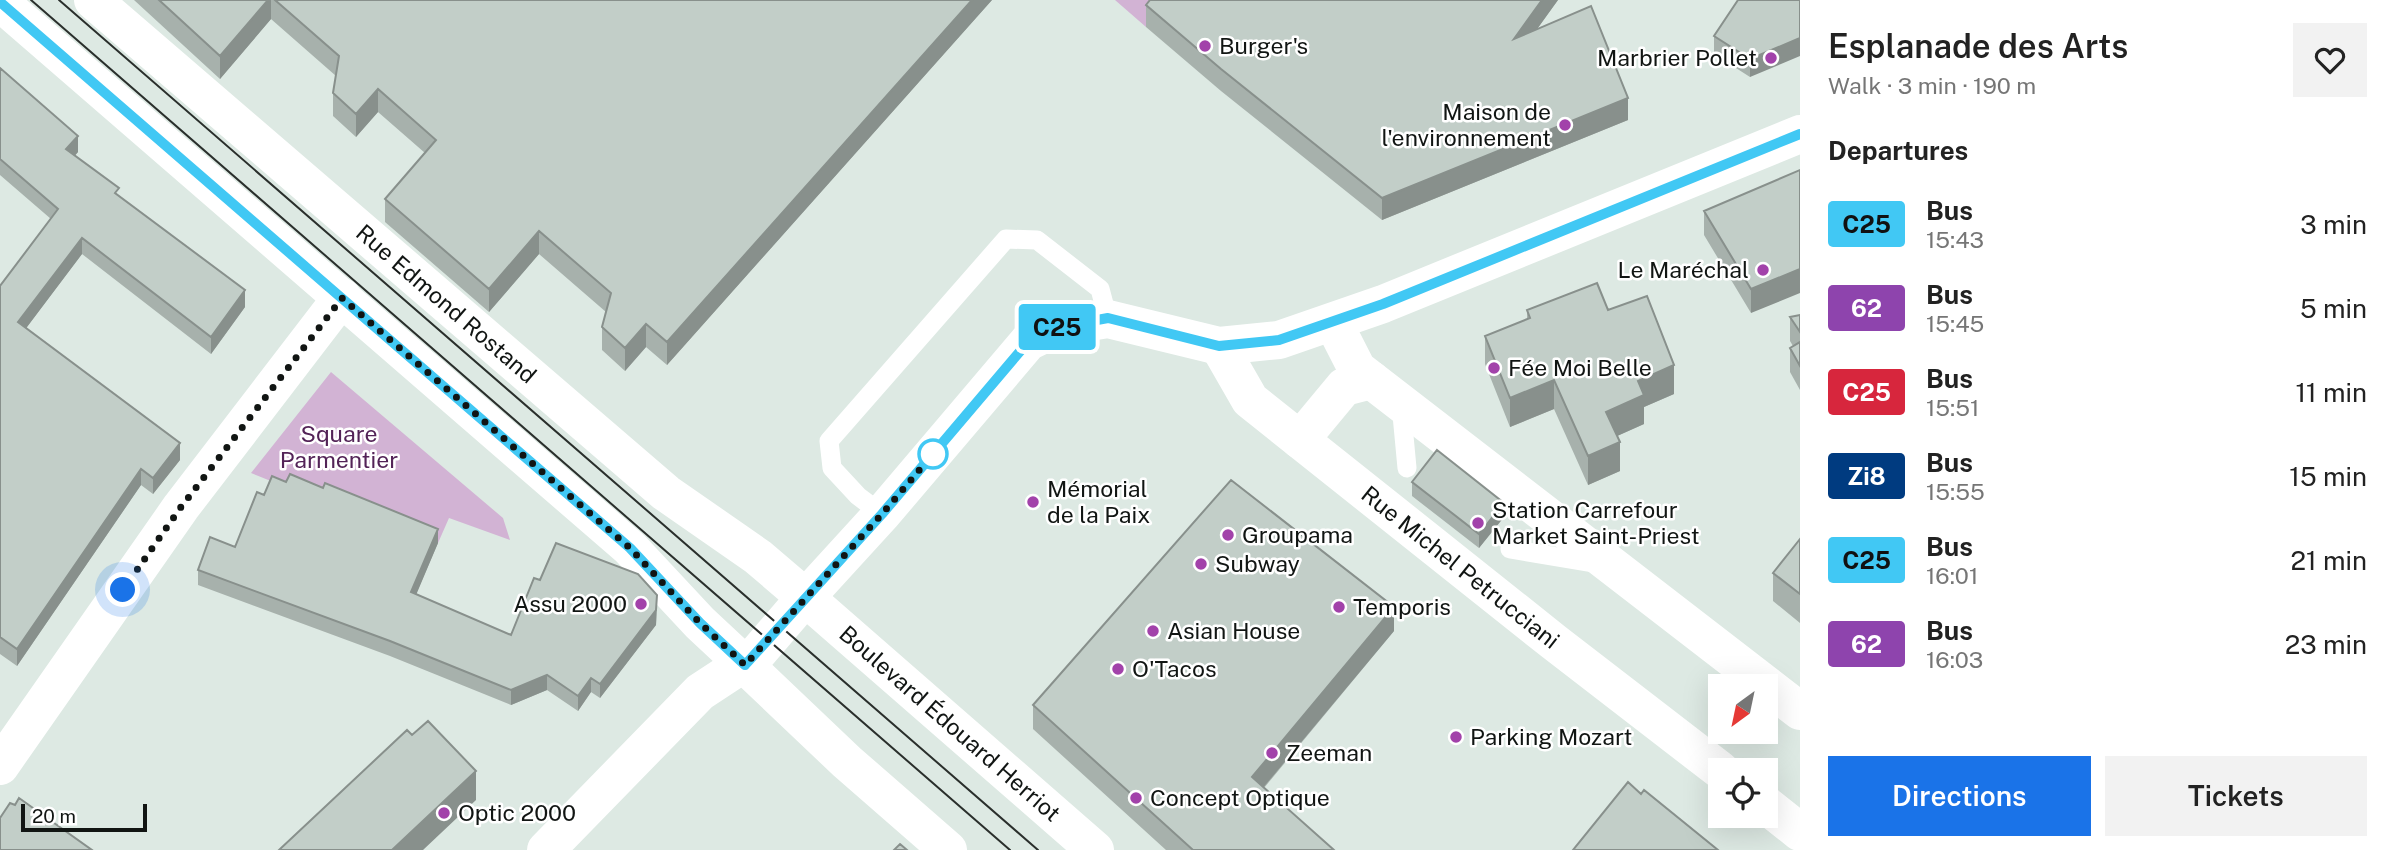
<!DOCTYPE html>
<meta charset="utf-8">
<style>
:root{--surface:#fff;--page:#f2f2f2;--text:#222;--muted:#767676;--accent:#1a73e8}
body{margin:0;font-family:"Public Sans",sans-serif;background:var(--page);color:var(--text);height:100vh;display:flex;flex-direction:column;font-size:26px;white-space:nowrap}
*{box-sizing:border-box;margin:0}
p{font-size:23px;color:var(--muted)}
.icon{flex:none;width:38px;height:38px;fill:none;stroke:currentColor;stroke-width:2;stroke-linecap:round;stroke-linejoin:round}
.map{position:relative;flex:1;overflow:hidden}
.details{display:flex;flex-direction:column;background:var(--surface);width:595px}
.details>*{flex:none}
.badge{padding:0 14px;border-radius:5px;font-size:24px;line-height:46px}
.needle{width:46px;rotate:213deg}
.tools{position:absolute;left:1708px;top:674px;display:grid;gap:14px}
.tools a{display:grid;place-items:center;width:70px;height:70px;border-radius:0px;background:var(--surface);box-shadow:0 7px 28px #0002;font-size:35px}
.scale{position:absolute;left:21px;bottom:18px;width:126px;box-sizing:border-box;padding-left:7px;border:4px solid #111513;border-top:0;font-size:19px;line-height:24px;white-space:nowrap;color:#111513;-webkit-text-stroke:5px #fff;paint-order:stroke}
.you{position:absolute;width:35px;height:35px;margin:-18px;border:5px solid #fff;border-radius:50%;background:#1a73e8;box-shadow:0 0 0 10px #1a73e833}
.map>.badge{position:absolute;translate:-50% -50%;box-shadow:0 0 0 4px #fff}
h2{padding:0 28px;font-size:26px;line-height:63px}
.round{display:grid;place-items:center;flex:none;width:74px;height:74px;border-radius:0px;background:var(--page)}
.headline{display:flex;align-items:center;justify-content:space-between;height:119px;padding:0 28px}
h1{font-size:33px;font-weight:600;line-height:52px}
.action{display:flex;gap:14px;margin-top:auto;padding:14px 28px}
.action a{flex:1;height:80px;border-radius:0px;background:var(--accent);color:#fff;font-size:28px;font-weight:600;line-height:80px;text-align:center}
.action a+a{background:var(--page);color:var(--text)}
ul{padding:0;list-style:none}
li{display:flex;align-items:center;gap:21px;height:84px;padding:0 28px}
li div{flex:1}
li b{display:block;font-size:26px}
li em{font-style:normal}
li .badge{min-width:77px;font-weight:700;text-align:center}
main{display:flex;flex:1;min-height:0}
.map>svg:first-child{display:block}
.green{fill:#d2b3d4}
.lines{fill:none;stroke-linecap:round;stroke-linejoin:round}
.lane{stroke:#fff;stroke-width:19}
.street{stroke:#fff;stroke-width:38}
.secondary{stroke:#fff;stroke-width:38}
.tram{stroke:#2a2f2c;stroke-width:2}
.wall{fill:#a7b1ac}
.shaded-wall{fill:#88908c}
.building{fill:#c2cec8;stroke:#88908c;stroke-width:2}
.line-casing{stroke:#fff;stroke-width:16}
.line{stroke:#41c8f4;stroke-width:10}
.walk{stroke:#111513;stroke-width:7;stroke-dasharray:0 12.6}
.poi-dot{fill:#a242aa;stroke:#fff;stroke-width:2.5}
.stop-dot{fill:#fff;stroke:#41c8f4;stroke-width:3.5}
.labels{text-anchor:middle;stroke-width:5;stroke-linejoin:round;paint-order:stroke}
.poi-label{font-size:23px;fill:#111513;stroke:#fff;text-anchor:start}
.street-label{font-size:23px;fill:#111513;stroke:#fff}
.park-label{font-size:23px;fill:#532357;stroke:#fff}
</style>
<main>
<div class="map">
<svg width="1800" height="850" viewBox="0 0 1800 850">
<rect width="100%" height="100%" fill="#dde9e3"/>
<path class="green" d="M 1115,0 L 1168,0 L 1146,27 Z
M 331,372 L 503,518 L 510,540 L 449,518 L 438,543 L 326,497 L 323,502 L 251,473 Z"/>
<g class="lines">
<path class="lane" d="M 1401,404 L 1407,468
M 882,514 L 858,496 L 832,468 L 829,441 L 1006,239 L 1037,240 L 1100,289 L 1108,319
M 1510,549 L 1599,564"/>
<g class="street">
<path d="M 1333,322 L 1357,369 L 1800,711"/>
<path id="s1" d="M 1219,346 L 1250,400 L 1554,642 L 1720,770"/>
<path d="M 1300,440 L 1344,387 L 1371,380"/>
<path d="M 0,766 L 181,507 L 342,297"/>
<path d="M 1766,805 L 1800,832"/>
</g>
<g class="secondary">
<path id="s2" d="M 93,0 L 666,493 L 758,557 L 806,598 L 1095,850"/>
<path d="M 0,2 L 630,548 L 700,623 L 745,665 L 847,762 L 948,850"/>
<path d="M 546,850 L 700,692 L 755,656 L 797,607 L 882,514 L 1028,342 L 1059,327 L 1108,319 L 1219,346 L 1279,340 L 1383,304 L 1800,134"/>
</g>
<path class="tram" d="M 31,0 L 1010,850
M 59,0 L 1038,850"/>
</g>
<path class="wall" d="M 134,0 L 992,0 L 667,365 L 646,347 L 625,371 L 602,350 L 602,327 L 606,312 L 539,254 L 489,312 L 385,222 L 385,199 L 425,153 L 378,112 L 356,137 L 333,116 L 333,93 L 336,76 L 271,19 L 220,79 Z
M 1150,0 L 1558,0 L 1537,29 L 1628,120 L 1382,220 L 1221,91 L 1146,27 L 1146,5 Z
M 1800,0 L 1750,77 L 1714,54 L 1714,36 Z
M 0,68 L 78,152 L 75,155 L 119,196 L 245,307 L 211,354 L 82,254 L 26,328 L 180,460 L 153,494 L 141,485 L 17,666 L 0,654 L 0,286 L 51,219 L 0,175 Z
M 1800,170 L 1751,313 L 1704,235 L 1704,211 Z
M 1527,310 L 1608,310 L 1674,394 L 1644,407 L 1644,424 L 1617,436 L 1620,471 L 1588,485 L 1554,409 L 1510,427 L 1485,364 L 1485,336 L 1527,319 Z
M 1800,315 L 1800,390 L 1790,372 L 1790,348 L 1793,346 L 1790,341 L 1790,317 Z
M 1412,482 L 1504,517 L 1479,548 L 1412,496 Z
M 264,495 L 438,543 L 416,594 L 511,635 L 540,580 L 657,609 L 656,625 L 600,698 L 591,692 L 578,711 L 547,690 L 511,705 L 390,656 L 198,585 L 198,570 L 235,547 Z
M 1800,539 L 1800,623 L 1773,601 L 1773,573 Z
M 1394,631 L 1264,788 L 1334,850 L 1166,850 L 1033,729 L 1033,705 Z"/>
<path class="shaded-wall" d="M 268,0 L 271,0 L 271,19 L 220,79 L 220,56 Z
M 972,0 L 992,0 L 667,365 L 667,342 Z
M 1542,0 L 1558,0 L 1514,61 L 1514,39 Z
M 1800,38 L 1800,56 L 1750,77 L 1750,59 Z
M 378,89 L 378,112 L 356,137 L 356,114 Z
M 1628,98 L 1628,120 L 1382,220 L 1382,198 Z
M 78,136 L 78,152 L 66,166 L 66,149 Z
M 539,231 L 539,254 L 489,312 L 489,289 Z
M 82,238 L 82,254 L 18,339 L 18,322 Z
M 1800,269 L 1800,293 L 1751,313 L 1751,289 Z
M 245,290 L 245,307 L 211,354 L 211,337 Z
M 646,324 L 646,347 L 625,371 L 625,348 Z
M 1674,365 L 1674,394 L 1644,407 L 1644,424 L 1606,441 L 1606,412 L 1638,381 Z
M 1554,380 L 1554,409 L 1510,427 L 1510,398 Z
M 1620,442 L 1620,471 L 1588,485 L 1588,456 Z
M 180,443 L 180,460 L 153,494 L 153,478 Z
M 141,469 L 141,485 L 17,666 L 17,649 Z
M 1504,503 L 1504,517 L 1479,548 L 1479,534 Z
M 438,529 L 438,543 L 411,607 L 411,592 Z
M 657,595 L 656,625 L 600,698 L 600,684 Z
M 1394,607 L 1394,631 L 1252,801 L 1252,777 Z
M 547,675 L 547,690 L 511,705 L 511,690 Z
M 591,678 L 591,692 L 578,711 L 578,696 Z
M 476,771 L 476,800 L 423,850 L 392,850 Z"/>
<path class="building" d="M 159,0 L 268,0 L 220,56 Z
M 275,0 L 972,0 L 667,342 L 646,324 L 625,348 L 602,327 L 611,293 L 539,231 L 489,289 L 385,199 L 436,140 L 378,89 L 356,114 L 333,93 L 339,56 Z
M 1150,0 L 1542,0 L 1514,39 L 1591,6 L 1628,98 L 1382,198 L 1221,69 L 1146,5 Z
M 1738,0 L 1800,0 L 1800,38 L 1750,59 L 1714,36 Z
M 0,68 L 78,136 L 66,149 L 119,188 L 115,193 L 245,290 L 211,337 L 82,238 L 18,322 L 180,443 L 153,478 L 141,469 L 17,649 L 0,637 L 0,286 L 58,209 L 0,159 Z
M 1800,170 L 1800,269 L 1751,289 L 1704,211 Z
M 1597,283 L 1608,310 L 1647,296 L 1674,365 L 1638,381 L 1644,395 L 1606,412 L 1620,442 L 1588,456 L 1554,380 L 1510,398 L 1485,336 L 1530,318 L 1527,310 Z
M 1800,315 L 1800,332 L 1790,317 Z
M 1800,342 L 1800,366 L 1790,348 Z
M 1437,450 L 1504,503 L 1479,534 L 1412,482 Z
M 290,474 L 323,488 L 325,483 L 438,529 L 411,592 L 511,635 L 534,578 L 540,580 L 556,543 L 638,574 L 657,595 L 656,610 L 600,684 L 591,678 L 578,696 L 547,675 L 511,690 L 390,641 L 198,570 L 210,537 L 235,547 L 257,492 L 264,495 L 272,476 L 286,482 Z
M 1231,480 L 1394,607 L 1252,777 L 1334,850 L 1193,850 L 1033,705 Z
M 1800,539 L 1800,594 L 1773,573 Z
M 428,721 L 476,771 L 392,850 L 279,850 L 407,730 L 412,735 Z
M 1628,782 L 1641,794 L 1644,790 L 1718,850 L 1573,850 Z
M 19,798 L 92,850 L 0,850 L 0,818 L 10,803 L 15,805 Z
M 900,844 L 907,850 L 894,850 Z"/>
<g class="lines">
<g class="line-casing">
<path id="line" d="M 0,2 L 630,548 L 700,623 L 745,665 L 882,514 L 1028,342 L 1059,327 L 1108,318 L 1219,346 L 1279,340 L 1383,304 L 1800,134"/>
</g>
<use href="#line" class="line"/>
<path class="walk" d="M 123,590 L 181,507 L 342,298 L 630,548 L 700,623 L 745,665 L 882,514 L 933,454"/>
</g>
<g class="poi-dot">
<circle cx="1205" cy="46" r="7"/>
<circle cx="1771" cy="58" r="7"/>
<circle cx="1565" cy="125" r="7"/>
<circle cx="1763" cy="270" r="7"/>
<circle cx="1494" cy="368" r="7"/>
<circle cx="1033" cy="502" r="7"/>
<circle cx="1478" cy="523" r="7"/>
<circle cx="1228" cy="535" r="7"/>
<circle cx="1201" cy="564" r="7"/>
<circle cx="641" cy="604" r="7"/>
<circle cx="1339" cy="607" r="7"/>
<circle cx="1153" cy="631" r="7"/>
<circle cx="1118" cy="669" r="7"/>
<circle cx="1456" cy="737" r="7"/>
<circle cx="1272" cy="753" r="7"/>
<circle cx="1136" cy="798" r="7"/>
<circle cx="444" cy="813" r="7"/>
</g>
<circle class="stop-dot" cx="933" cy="454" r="14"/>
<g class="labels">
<g class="poi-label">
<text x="1219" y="54">Burger's</text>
<text x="1757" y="66" text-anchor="end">Marbrier Pollet</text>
<text x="1551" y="120" text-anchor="end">Maison de<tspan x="1551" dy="26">l'environnement</tspan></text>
<text x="1749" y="278" text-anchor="end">Le Maréchal</text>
<text x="1508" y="376">Fée Moi Belle</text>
<text x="1047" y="497">Mémorial<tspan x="1047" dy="26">de la Paix</tspan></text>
<text x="1492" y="518">Station Carrefour<tspan x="1492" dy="26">Market Saint-Priest</tspan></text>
<text x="1242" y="543">Groupama</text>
<text x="1215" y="572">Subway</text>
<text x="627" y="612" text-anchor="end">Assu 2000</text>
<text x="1353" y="615">Temporis</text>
<text x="1167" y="639">Asian House</text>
<text x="1132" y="677">O'Tacos</text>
<text x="1470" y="745">Parking Mozart</text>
<text x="1286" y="761">Zeeman</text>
<text x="1150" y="806">Concept Optique</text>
<text x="458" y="821">Optic 2000</text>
</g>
<g class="street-label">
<text dy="8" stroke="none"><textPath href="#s2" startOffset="466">Rue Edmond Rostand</textPath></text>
<text dy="8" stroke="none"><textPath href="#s1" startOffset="331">Rue Michel Petrucciani</textPath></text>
<text dy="8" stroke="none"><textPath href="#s2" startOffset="1122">Boulevard Édouard Herriot</textPath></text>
</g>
<g class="park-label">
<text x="339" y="442">Square<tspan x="339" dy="26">Parmentier</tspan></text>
</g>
</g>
</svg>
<div class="tools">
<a><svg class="needle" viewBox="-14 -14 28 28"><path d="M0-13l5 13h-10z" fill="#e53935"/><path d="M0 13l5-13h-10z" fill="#767676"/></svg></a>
<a><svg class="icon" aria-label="locate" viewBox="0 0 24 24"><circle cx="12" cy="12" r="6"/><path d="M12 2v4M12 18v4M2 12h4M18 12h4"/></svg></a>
</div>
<div class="scale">20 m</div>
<div class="you" style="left:123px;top:590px"></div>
<b class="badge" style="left:1057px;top:327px;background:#41c8f4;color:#111">C25</b>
</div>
<section class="details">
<div class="headline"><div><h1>Esplanade des Arts</h1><p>Walk · 3 min · 190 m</p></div><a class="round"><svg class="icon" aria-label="heart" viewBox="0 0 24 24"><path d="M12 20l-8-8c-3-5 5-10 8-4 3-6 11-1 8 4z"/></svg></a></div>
<h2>Departures</h2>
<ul>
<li><span class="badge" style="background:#41c8f4;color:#111">C25</span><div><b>Bus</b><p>15:43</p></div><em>3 min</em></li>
<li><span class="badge" style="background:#8e44ad;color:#fff">62</span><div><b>Bus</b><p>15:45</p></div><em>5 min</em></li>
<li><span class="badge" style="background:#d7263d;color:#fff">C25</span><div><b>Bus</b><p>15:51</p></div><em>11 min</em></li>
<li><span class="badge" style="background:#003b80;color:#fff">Zi8</span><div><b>Bus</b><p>15:55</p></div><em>15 min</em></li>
<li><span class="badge" style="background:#41c8f4;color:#111">C25</span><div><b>Bus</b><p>16:01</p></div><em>21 min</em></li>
<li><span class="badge" style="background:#8e44ad;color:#fff">62</span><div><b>Bus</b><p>16:03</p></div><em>23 min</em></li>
</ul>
<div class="action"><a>Directions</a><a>Tickets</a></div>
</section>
</main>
